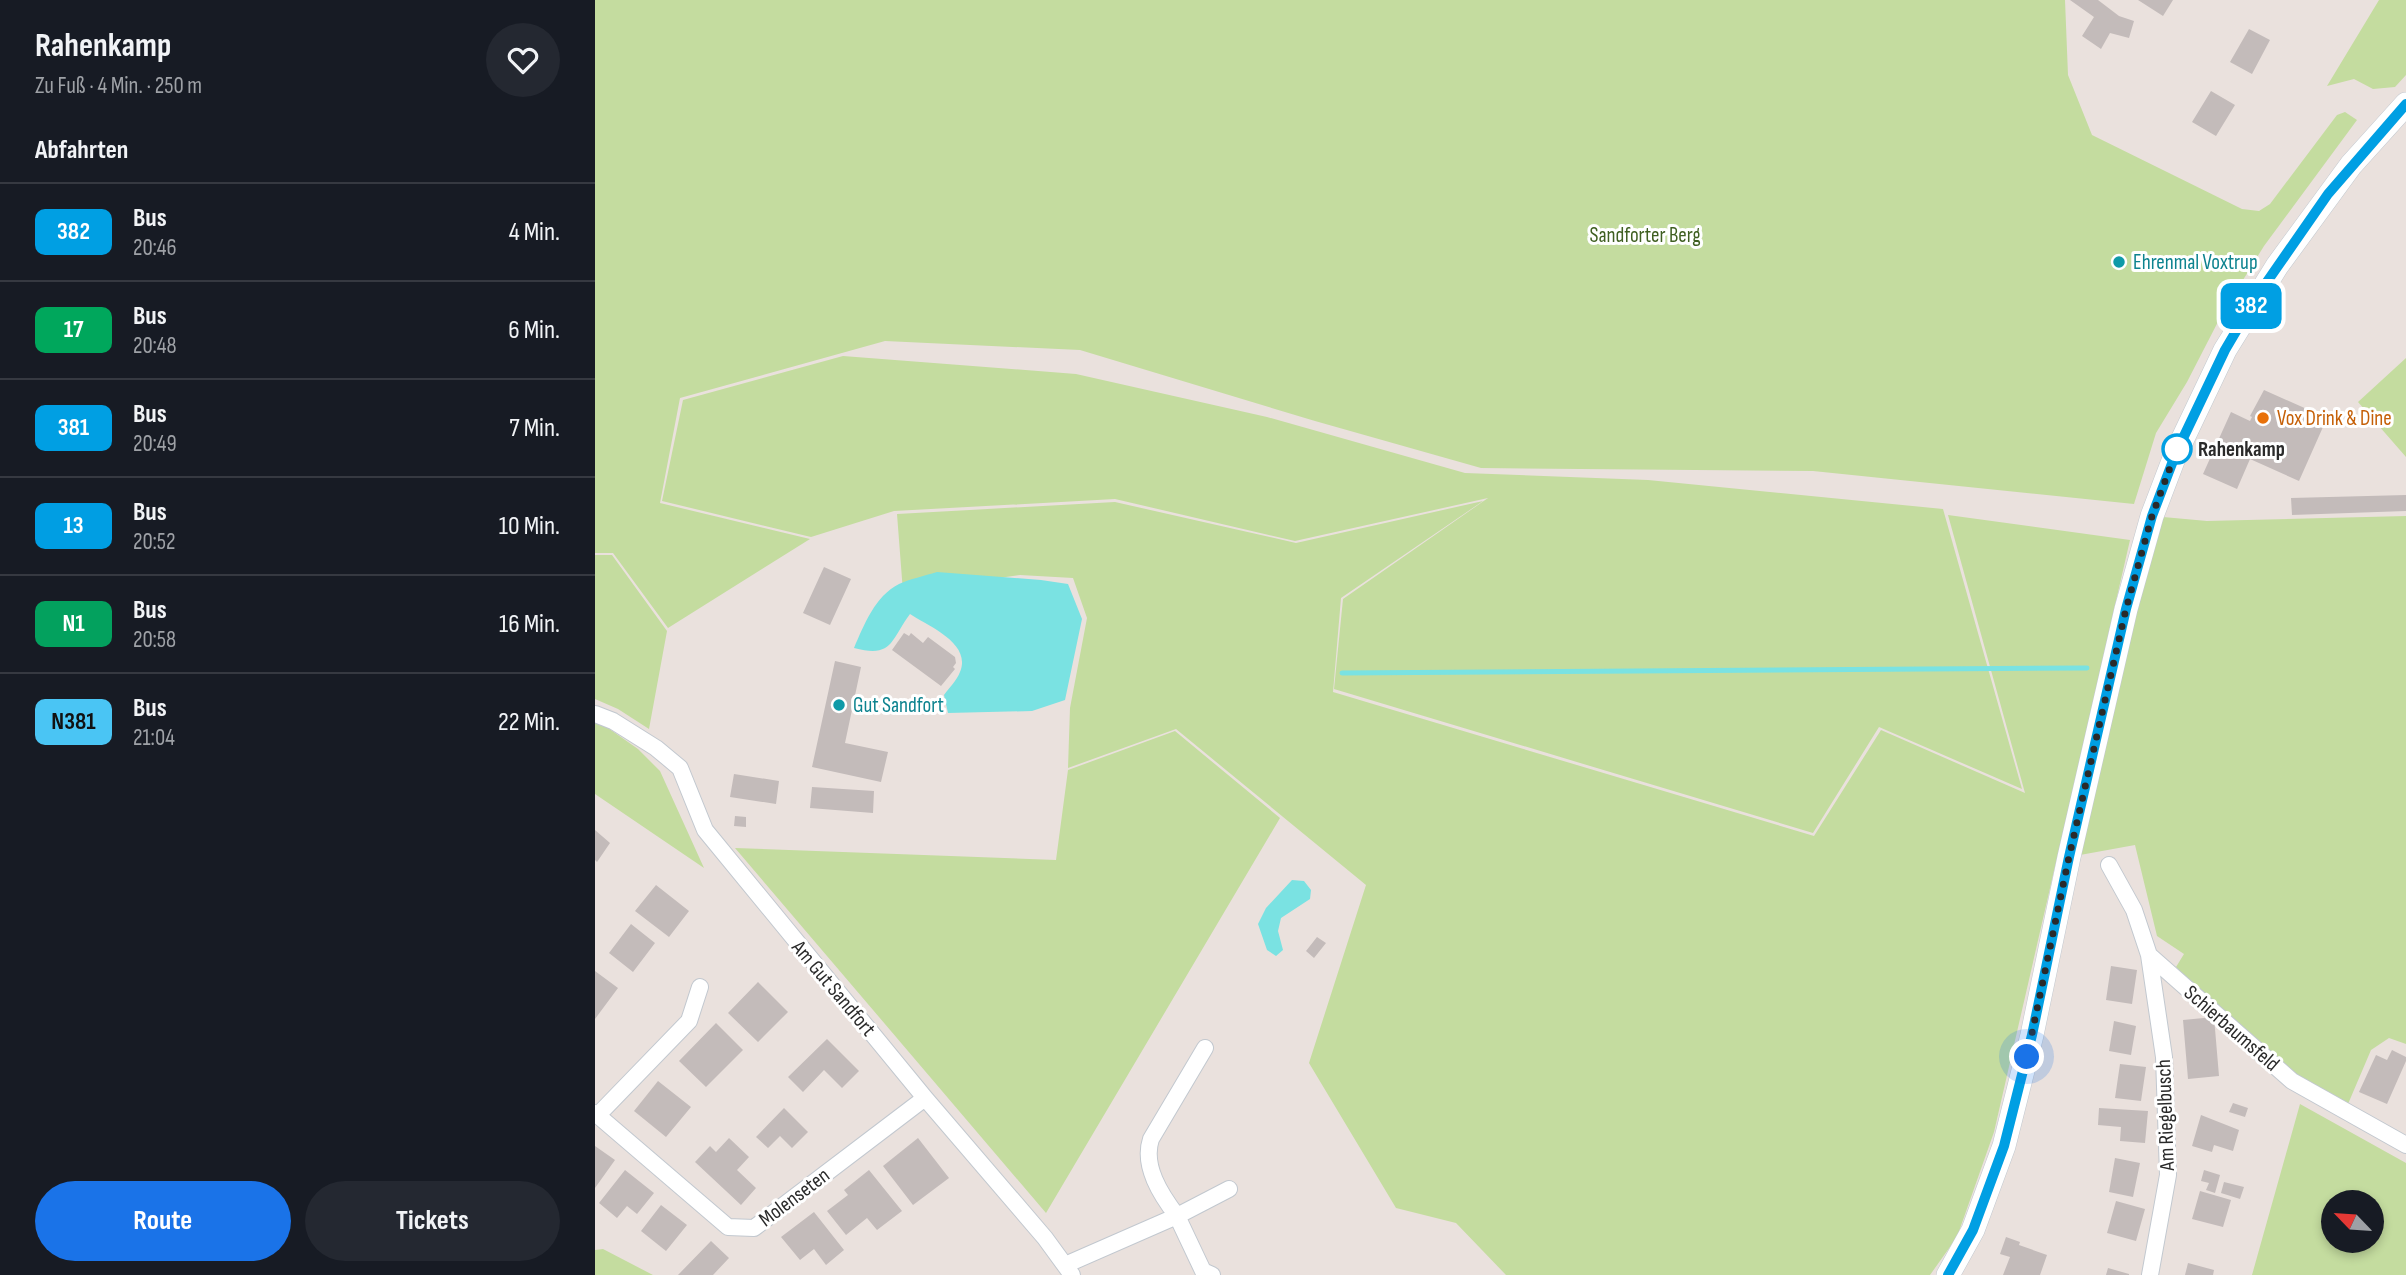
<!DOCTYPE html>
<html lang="de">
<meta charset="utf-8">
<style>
:root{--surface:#171b24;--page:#242831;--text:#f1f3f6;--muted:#9ea1a6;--line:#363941;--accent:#1a73e8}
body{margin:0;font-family:"Sofia Sans Condensed",sans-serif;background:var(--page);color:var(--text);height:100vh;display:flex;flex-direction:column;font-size:26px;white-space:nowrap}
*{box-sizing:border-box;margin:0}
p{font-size:23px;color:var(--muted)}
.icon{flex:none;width:38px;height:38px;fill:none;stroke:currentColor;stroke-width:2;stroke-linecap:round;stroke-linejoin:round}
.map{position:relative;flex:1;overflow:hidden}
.details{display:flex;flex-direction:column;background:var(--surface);width:595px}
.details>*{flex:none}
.badge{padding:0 14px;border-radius:10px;font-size:24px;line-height:46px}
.needle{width:46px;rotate:295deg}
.controls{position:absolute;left:1726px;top:1190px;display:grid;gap:14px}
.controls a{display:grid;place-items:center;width:63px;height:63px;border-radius:50%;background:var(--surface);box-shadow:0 4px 10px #0003;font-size:35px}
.you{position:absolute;width:35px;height:35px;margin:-18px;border:5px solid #fff;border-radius:50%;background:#1a73e8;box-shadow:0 0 0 10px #1a73e833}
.map>.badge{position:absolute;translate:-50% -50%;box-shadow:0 0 0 4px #fff}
h2{padding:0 35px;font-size:26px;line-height:63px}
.round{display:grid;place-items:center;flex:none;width:74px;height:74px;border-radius:37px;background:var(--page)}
.summary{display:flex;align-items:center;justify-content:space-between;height:119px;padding:0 35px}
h1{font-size:33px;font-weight:700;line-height:52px}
.button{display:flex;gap:14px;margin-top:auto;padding:14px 35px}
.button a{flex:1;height:80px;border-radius:42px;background:var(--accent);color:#fff;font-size:28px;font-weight:700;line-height:80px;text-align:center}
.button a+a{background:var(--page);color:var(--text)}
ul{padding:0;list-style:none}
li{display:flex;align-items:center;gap:21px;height:98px;padding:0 35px;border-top:2px solid var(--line)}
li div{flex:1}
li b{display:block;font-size:26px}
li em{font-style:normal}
li .badge{min-width:77px;font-weight:700;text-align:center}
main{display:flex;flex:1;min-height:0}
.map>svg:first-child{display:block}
.green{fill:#c4dc9f;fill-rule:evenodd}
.water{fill:#7ae2e2}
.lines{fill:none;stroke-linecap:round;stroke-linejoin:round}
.stream{stroke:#7ae2e2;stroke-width:5}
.building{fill:#c3bbba}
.street-casing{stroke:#c2c8cf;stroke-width:18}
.secondary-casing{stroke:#c2c8cf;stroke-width:24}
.street{stroke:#fff;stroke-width:16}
.secondary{stroke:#fff;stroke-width:23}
.line-casing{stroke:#fff;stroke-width:16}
.line{stroke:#009fe3;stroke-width:10}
.walk{stroke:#2a2a2a;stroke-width:7;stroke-dasharray:0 12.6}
.culture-dot{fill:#0f9aa8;stroke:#fff;stroke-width:2.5}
.food-dot{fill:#e8710a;stroke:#fff;stroke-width:2.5}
.stop-dot{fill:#fff;stroke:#009fe3;stroke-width:3.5}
.labels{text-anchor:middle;stroke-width:6;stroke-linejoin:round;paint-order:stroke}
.park-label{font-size:21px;fill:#3f5f21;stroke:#fff}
.culture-label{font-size:21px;fill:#0d838f;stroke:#fff;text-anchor:start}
.food-label{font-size:21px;fill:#c56008;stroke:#fff;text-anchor:start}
.stop-label{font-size:21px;font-weight:bold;fill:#2a2a2a;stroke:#fff;text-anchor:start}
.street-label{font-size:21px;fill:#2a2a2a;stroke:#fff}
</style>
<main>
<section class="details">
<div class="summary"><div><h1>Rahenkamp</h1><p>Zu Fuß · 4 Min. · 250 m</p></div><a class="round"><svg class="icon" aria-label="heart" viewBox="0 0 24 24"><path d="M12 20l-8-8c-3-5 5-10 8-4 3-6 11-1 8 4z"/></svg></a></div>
<h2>Abfahrten</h2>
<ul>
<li><span class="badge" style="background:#009fe3;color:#fff">382</span><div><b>Bus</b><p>20:46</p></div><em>4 Min.</em></li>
<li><span class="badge" style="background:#00a75c;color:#fff">17</span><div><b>Bus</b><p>20:48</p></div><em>6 Min.</em></li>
<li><span class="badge" style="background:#009fe3;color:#fff">381</span><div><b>Bus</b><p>20:49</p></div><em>7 Min.</em></li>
<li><span class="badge" style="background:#009ee3;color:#fff">13</span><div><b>Bus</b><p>20:52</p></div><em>10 Min.</em></li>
<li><span class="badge" style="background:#03a15e;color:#fff">N1</span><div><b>Bus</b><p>20:58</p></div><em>16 Min.</em></li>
<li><span class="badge" style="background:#4ac5f4;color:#111">N381</span><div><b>Bus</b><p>21:04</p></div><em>22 Min.</em></li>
</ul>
<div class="button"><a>Route</a><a>Tickets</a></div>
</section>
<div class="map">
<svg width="1811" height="1275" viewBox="0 0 1811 1275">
<rect width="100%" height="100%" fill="#eae1dd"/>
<path class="green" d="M 0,0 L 1470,0 L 1473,75 L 1497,135 L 1647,209 L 1664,211 L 1675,204 L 1742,115 L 1750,112 L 1762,120 L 1669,246 L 1627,314 L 1592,382 L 1561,433 L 1539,504 L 1218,471 L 886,468 L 720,421 L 485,350 L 290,341 L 85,398 L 65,503 L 215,539 L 73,628 L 18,553 L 0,553 Z
M 1784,0 L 1811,0 L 1811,75 L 1800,87 L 1778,89 L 1759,79 L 1732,86 Z
M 248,356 L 481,374 L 672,417 L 870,473 L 1053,480 L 1348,509 L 1427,789 L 1284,727 L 1218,833 L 739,689 L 748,599 L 893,498 L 700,541 L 520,499 L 299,511 L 216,537 L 67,501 L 88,400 Z
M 1811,358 L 1811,457 L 1763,402 Z
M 888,501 L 746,598 L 738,692 L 1219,836 L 1286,730 L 1430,793 L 1353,515 L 1535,540 L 1399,1132 L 1362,1237 L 1335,1275 L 911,1275 L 861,1223 L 801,1208 L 714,1063 L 771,885 L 581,729 L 473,768 L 475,708 L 492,618 L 478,578 L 425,575 L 308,592 L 302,514 L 520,502 L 701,543 Z
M 1557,516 L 1612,521 L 1811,516 L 1811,1044 L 1794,1038 L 1776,1050 L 1753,1104 L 1697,1081 L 1581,967 L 1589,954 L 1562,936 L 1540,845 L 1474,857 Z
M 0,555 L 17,555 L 72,631 L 54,729 L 23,709 L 0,699 Z
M 0,723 L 13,728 L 43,749 L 65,771 L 109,868 L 0,794 Z
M 580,731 L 685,818 L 451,1213 L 140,848 L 461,860 L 473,770 Z
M 1705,1104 L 1811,1163 L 1811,1275 L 1657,1275 ZM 1738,1202 L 1776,1202 L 1776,1241 L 1738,1241 Z
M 8,1249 L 58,1275 L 0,1275 L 0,1250 Z"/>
<path class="water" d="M 342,572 L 446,580 L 473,584 L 487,619 L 470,700 L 437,711 L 353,713 L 349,695 C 354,688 362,680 365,672 C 377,643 333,626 315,614 C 295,641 298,658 259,648 C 269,625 280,596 304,584 C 315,579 329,576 342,572 Z
M 697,880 L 709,881 L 716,890 L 715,899 L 686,918 L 683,931 L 688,950 L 681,956 L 672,950 L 663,924 L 671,908 Z"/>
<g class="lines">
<path class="stream" d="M 747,673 L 1492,668"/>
</g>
<path class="building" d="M 1475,0 L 1503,0 L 1524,16 L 1539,21 L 1534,38 L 1515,33 L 1506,49 L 1487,36 L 1499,17 Z
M 1543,0 L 1578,0 L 1568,16 Z
M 1654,29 L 1675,40 L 1657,74 L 1635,62 Z
M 1616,91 L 1640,105 L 1621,136 L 1597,122 Z
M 1669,390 L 1732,418 L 1704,481 L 1655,459 L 1642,489 L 1608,474 L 1636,412 L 1655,421 L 1657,417 L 1655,416 Z
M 1811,495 L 1811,511 L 1697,515 L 1696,498 Z
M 229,567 L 256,579 L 235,625 L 208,613 Z
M 309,633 L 314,636 L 316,633 L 328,643 L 333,637 L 360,657 L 361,663 L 358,667 L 360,669 L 346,686 L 297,650 Z
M 240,661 L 266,667 L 250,743 L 293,752 L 286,782 L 217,767 Z
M 139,774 L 184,781 L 181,804 L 135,797 Z
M 217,787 L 279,791 L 278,813 L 215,808 Z
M 140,816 L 151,817 L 151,827 L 139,826 Z
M 0,830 L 15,843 L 2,862 L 0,860 Z
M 61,885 L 94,911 L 74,937 L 40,911 Z
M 36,924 L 60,943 L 38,972 L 14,953 Z
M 722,937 L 731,943 L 719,958 L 711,951 Z
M 1516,966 L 1542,970 L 1537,1004 L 1511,1000 Z
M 0,971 L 23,988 L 0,1019 Z
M 163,982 L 193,1012 L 163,1042 L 133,1013 Z
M 1619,1017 L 1624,1076 L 1593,1079 L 1588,1020 Z
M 1519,1021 L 1541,1026 L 1536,1055 L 1514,1051 Z
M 121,1023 L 148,1050 L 111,1087 L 84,1061 Z
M 232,1039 L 264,1071 L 247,1088 L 229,1070 L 208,1092 L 193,1077 Z
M 1797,1050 L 1811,1057 L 1811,1061 L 1792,1104 L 1764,1092 L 1781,1055 L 1792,1060 Z
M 1525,1064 L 1551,1067 L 1546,1101 L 1520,1098 Z
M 63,1081 L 96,1107 L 71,1137 L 39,1111 Z
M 1638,1103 L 1653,1108 L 1650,1117 L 1634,1112 Z
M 189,1108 L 213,1132 L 197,1148 L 185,1136 L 173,1148 L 161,1137 Z
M 1504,1108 L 1553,1111 L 1550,1143 L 1525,1141 L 1526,1127 L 1503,1125 Z
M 1606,1115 L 1644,1130 L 1638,1151 L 1619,1145 L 1617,1152 L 1597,1146 Z
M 134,1138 L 154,1157 L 142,1170 L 161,1188 L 146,1205 L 100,1162 L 115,1146 L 121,1152 Z
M 323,1138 L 354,1178 L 318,1205 L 288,1166 Z
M 0,1146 L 20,1160 L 0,1188 Z
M 1520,1158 L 1545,1163 L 1538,1197 L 1514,1192 Z
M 30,1170 L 59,1193 L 42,1214 L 32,1206 L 22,1218 L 4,1203 Z
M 274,1170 L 307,1211 L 282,1230 L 272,1218 L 251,1235 L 232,1211 L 253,1195 L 249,1190 Z
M 1609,1170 L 1625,1175 L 1620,1193 L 1611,1190 L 1614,1183 L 1606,1181 Z
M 1629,1182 L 1649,1187 L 1645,1199 L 1626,1193 Z
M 1605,1191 L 1636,1200 L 1628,1227 L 1597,1219 Z
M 1521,1201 L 1550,1209 L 1541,1241 L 1512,1233 Z
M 66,1205 L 92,1225 L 71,1251 L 46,1231 Z
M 219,1212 L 249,1250 L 231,1265 L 219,1249 L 205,1260 L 186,1237 Z
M 1411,1237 L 1425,1242 L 1424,1245 L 1452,1255 L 1445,1275 L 1408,1275 L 1415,1257 L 1405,1254 Z
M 116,1241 L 134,1258 L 118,1275 L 83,1275 Z
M 1593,1263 L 1619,1270 L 1618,1275 L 1590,1275 Z
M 1513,1268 L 1534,1274 L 1534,1275 L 1511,1275 Z"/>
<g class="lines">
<g class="street-casing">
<path id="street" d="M 0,714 L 18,721 L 61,748 L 85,768 L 110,830 L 330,1098 L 450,1238 L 477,1275
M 1514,865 L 1539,910 L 1554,955 L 1697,1081 L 1811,1145
M 1554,955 L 1569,1057 L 1573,1175 L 1555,1275
M 0,1113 L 133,1227 L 159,1228 L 330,1098
M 3,1115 L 94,1021 L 105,987
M 470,1265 L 582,1216 C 566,1195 547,1166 556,1139 L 610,1048
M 617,1275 L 608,1271 L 582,1216 L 634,1189"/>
</g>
<g class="secondary-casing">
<path id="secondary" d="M 1353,1275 L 1378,1230 L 1409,1146 L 1437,1035 L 1474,857 L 1531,609 L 1557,516 L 1581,453 L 1630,350 L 1682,266 L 1756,165 L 1811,104"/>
</g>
<use href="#street" class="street"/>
<use href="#secondary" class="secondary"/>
</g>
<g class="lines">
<g class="line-casing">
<path id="line" d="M 1353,1275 L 1378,1230 L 1409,1146 L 1437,1035 L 1474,857 L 1531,609 L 1557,516 L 1581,453 L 1630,350 L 1660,299 L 1733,194 L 1811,104"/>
</g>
<use href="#line" class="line"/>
<path class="walk" d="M 1432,1057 L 1474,857 L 1531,609 L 1557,516 L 1582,449"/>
</g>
<g class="culture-dot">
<circle cx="1524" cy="262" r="7"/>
<circle cx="244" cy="705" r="7"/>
</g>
<circle class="food-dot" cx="1668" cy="418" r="7"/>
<circle class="stop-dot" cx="1582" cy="449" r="14"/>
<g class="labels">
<g class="park-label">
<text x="1050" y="242">Sandforter Berg</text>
</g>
<g class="culture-label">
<text x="1538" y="269">Ehrenmal Voxtrup</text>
<text x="258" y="712">Gut Sandfort</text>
</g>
<g class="food-label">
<text x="1682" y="425">Vox Drink &amp; Dine</text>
</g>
<g class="stop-label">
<text x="1603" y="456">Rahenkamp</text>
</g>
<g class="street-label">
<text transform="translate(239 988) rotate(50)" y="7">Am Gut Sandfort</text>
<text transform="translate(1637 1028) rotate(41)" y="7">Schierbaumsfeld</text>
<text transform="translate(1570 1115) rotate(-92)" y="7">Am Riegelbusch</text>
<text transform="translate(199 1197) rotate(-37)" y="7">Molenseten</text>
</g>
</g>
</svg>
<div class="controls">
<a><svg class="needle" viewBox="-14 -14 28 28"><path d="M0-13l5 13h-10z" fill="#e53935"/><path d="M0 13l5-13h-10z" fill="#9ea1a6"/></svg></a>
</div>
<div class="you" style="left:1432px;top:1057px"></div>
<b class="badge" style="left:1656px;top:306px;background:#009fe3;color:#fff">382</b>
</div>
</main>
